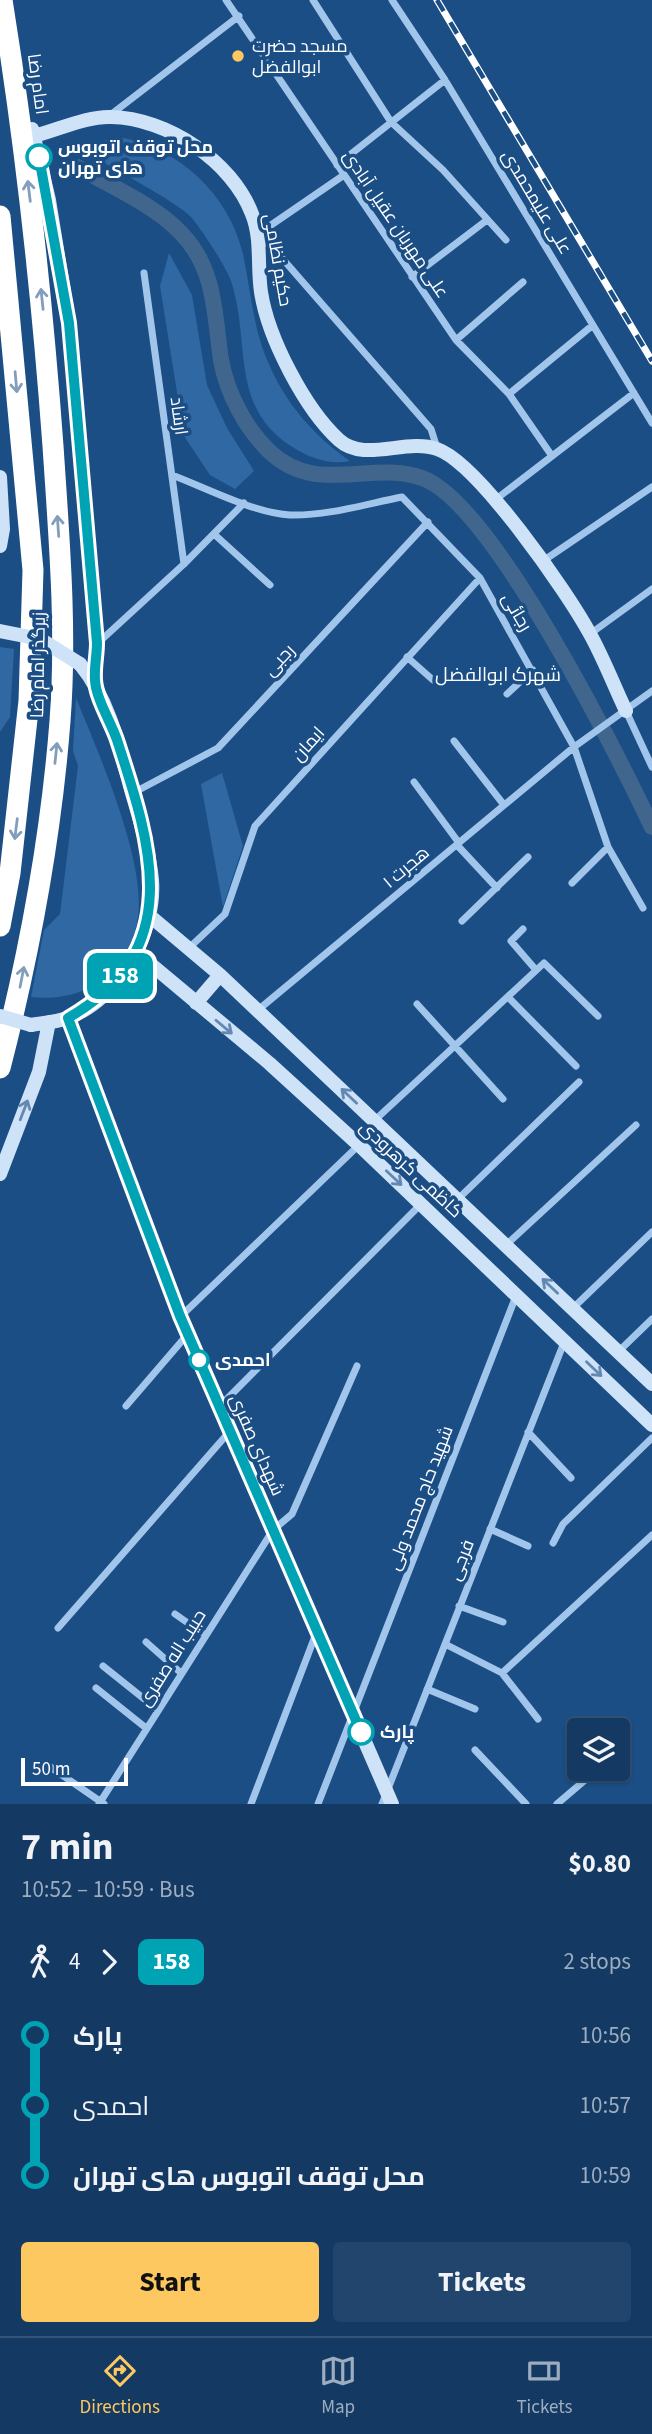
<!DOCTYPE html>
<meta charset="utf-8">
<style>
:root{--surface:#143a64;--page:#21456d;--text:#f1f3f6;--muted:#9dadbf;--line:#335478;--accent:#fcc85f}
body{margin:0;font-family:"Source Sans 3",Cairo,sans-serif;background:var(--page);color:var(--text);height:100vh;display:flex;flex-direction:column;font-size:26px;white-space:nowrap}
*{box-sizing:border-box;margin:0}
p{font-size:23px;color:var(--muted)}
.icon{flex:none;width:38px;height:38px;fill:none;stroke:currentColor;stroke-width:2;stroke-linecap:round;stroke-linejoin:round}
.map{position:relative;height:1804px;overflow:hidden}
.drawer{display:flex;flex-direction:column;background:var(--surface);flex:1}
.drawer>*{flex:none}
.badge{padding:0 14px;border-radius:10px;font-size:24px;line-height:46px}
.controls{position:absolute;left:567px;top:1718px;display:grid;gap:14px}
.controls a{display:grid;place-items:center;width:63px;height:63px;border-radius:7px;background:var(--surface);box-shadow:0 2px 5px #0004,0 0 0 2px var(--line);font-size:35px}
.scale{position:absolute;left:21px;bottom:18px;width:107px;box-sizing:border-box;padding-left:7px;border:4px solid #fff;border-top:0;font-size:19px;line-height:24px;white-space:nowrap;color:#fff;-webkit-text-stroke:5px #1b4e85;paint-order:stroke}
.map>.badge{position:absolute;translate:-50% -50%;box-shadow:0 0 0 4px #fff}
.legs{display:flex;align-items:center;gap:10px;height:77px;padding:0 21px;font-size:23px}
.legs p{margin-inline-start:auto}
.headline{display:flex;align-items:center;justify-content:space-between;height:119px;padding:0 21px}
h1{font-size:38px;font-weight:700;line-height:52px}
.primary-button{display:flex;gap:14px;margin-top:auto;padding:14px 21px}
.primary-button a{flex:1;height:80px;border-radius:7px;background:var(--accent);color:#111;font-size:28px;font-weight:700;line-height:80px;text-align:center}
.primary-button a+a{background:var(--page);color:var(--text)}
ul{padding:0 21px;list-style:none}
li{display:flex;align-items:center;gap:24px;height:70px;font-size:26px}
li i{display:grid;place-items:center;width:10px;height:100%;margin:0 9px;background:currentColor}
li i::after{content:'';width:18px;height:18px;margin:-9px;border:5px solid;border-radius:50%;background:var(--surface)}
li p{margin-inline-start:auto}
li:first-child i{background:linear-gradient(#0000 50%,currentColor 0)}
li:last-child i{background:linear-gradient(currentColor 50%,#0000 0)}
.menu{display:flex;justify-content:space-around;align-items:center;height:98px;border-top:2px solid var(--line);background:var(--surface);font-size:19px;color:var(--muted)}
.menu a{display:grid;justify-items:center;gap:4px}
.menu .active{color:var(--accent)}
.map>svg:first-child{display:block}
.green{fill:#2f68a3}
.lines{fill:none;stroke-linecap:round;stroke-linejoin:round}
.canal{stroke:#41668e;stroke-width:16}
.street{stroke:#a2c6eb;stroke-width:7}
.secondary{stroke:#cee2f8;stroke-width:14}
.highway{stroke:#fff;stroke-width:21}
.rail-casing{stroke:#fff;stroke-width:7}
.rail{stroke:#1b4e85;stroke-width:4.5;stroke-dasharray:13;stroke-linecap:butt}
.secondary-bridge{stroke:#cee2f8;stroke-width:14}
.oneway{stroke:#829ebc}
.oneway2{stroke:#6389b3}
.line-1-casing{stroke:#fff;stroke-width:16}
.line-1{stroke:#00a3b4;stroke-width:10}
.poi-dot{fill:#fcc85f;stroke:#1b4e85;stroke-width:2.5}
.stop-1-dot{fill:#fff;stroke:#00a3b4;stroke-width:3.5}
.labels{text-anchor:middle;stroke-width:7;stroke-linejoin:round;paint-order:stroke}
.poi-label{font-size:18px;fill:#fff;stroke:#1b4e85;text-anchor:start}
.street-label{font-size:18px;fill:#fff;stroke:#1b4e85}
.stop-label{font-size:18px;font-weight:bold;fill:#fff;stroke:#1b4e85;text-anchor:start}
.neighbourhood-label{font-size:19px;fill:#fff;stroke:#1b4e85}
</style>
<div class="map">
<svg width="652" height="1804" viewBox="0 0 652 1804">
<rect width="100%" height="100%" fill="#1b4e85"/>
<path class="green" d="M 118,137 C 178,147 229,194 243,254 C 251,291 253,330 269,364 C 286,404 314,436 350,461 C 332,465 314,459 299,451 C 227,411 252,345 231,281 C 225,265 203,232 192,218 C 179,203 110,167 88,153 L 95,143 Z
M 169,253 L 192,295 L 207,385 L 227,428 L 254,471 L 235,489 L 210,475 L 184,436 L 160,286 Z
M 0,647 L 14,649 L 10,717 L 0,732 Z
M 76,698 C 98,752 146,860 138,917 C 135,940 123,961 106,976 C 85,995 58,1000 31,997 L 44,930 L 60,914 L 78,766 L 73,751 Z
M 222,773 L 243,846 L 223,907 L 201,784 Z"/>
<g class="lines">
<path class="canal" d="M 78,167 C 111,187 153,204 180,232 C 216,268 214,313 221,360 C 227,393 245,428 270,452 C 317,496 370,460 422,478 C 492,502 617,754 652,827"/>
<path class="street" d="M 226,0 L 456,340 L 509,394 L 552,456
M 313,0 L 391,122 L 443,170 L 506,240
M 392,0 L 445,80 L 652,423
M 109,116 L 239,16
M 337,165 L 445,80
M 344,175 L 258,234 L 281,257 L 431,429 L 437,448
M 144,273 L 184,564
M 412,277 L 487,220
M 456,340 L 523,282
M 509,394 L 593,325
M 172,475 C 206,488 254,513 290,515 C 327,516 366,504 402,497 L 480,578 L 574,747 L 608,847 L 643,908
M 495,500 L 634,393
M 214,534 L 270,585
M 543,561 L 652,487
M 590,634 L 652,589
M 98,643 L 184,564 L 244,503
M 407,657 L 433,680
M 507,694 L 533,670
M 626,711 L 652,767
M 454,741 L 504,805
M 414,782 L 459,843
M 133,793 L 218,748 L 428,522
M 457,845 L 497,888
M 572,883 L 608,847
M 462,921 L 528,857
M 523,929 L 511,941 L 536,970
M 190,947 L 225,914 L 255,826 L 480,578
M 508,997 L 576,1066
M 417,1004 L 503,1099
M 258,1010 L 574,747 L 652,691
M 375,1120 L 544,963 L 598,1016
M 458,1199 L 579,1082
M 506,1245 L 636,1125
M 573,1308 L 652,1232
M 181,1316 L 359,1145
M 619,1351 L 652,1319
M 126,1406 L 187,1335
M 220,1406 L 421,1204
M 528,1432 L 571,1478
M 490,1529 L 528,1546
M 553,1543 L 563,1524 L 652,1438
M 459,1606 L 503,1622
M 175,1614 L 205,1635
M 58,1628 L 230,1431
M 146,1642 L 181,1673
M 445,1644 L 502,1673 L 538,1719
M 103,1666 L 158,1710
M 502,1673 L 652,1535
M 96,1688 L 146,1728
M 427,1689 L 475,1709
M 475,1750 L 526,1804
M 46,1764 L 104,1804
M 99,1804 L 273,1530 L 292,1514 L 357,1366
M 251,1804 L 317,1631
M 318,1804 L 516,1296
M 382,1804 L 565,1340
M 557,1804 L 598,1769"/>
<path class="secondary" d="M 32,129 L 49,200 L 69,323 L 97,643 L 95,682
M 34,136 C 58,130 87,116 111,117 C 167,118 232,161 252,214 C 262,239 257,265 261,292 C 268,338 305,409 339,440 C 364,463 406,438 437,449 C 478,463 568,593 590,634 C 604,659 614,686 626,711
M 0,477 L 3,529 L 0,546
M 150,916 L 220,975 L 652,1384
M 135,951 L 269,1063 L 359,1145 L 652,1425
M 196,1003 L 220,975
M 68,1018 L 180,1316 L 392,1804
M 31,1025 C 43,1023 56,1022 68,1018 C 119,999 156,933 152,880 C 149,848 139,818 130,786 C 119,744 108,698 80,664
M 0,1174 L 39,1072 L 49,1022"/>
<path class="highway" d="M 0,216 L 33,570 L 29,701 L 10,873 L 0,926
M 0,1068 C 29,955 51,838 60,721 C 67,630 59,537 53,446 C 42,296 26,148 2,0"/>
<g class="rail-casing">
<path id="rail" d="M 437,0 L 652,361"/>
</g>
<use href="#rail" class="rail"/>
<path class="secondary-bridge" d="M 0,631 L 40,639 L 80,664
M 0,1016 L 31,1025"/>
</g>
<defs><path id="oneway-shaft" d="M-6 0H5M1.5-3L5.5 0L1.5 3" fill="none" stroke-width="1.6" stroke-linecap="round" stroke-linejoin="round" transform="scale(1.75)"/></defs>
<g class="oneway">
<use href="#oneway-shaft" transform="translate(29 191) rotate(-97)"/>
<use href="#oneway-shaft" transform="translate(42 299) rotate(-96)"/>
<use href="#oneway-shaft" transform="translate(16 382) rotate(85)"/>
<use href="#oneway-shaft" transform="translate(58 526) rotate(-94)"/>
<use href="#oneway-shaft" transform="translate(56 753) rotate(-84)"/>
<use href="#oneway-shaft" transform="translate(16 829) rotate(97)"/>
<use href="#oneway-shaft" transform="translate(22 977) rotate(-79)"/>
</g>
<g class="oneway2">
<use href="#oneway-shaft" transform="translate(224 1027) rotate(40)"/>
<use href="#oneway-shaft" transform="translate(349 1096) rotate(-137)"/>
<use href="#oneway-shaft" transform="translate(24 1110) rotate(-69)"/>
<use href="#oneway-shaft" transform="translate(394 1178) rotate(43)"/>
<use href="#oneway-shaft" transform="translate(550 1286) rotate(-137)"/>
<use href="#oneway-shaft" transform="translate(594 1369) rotate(44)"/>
</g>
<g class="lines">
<g class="line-1-casing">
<path id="line-1" d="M 39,157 L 69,323 L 97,643 C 97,655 94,668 95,680 C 96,699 111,722 117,740 C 152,847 186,950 68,1018 L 180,1316 L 361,1732"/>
</g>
<use href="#line-1" class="line-1"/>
</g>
<circle class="poi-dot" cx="238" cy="56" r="7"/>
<g class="stop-1-dot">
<circle cx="39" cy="157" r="12"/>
<circle cx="199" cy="1360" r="9"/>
<circle cx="361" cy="1732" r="12"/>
</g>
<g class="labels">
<g class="poi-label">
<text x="252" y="52">مسجد حضرت<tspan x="252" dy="21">ابوالفضل</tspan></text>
</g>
<g class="street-label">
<text transform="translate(38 84) rotate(82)" y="6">امام رضا</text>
<text transform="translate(537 202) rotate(59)" y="6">علی علیمحمدی</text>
<text transform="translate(396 224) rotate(56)" y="6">علی مهربان عقیل آبادی</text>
<text transform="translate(278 260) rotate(80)" y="6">حکیم نظامی</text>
<text transform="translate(179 416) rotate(82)" y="6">ارشاد</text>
<text transform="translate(517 612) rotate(60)" y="6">رجائی</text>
<text transform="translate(279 660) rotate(-47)" y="6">رجبی</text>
<text transform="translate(38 665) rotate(-89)" y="6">زیرگذر امام رضا</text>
<text transform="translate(308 744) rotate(-48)" y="6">ایمان</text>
<text transform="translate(406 867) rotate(-40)" y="6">هجرت ۱</text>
<text transform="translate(411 1169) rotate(43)" y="6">کاظمی کرهرودی</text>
<text transform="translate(257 1445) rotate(66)" y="6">شهدای صفری</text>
<text transform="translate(420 1498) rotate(-69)" y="6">شهید حاج محمد ولی</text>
<text transform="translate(461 1560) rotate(-69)" y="6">فرجی</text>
<text transform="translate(172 1658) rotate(-58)" y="6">حبیب اله صفری</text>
</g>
<g class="stop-label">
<text x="58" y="153">محل توقف اتوبوس<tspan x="58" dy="21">های تهران</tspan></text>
<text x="215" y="1366">احمدی</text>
<text x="380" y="1738">پارک</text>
</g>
<g class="neighbourhood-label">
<text x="498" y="681">شهرک ابوالفضل</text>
</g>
</g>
</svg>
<div class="controls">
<a><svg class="icon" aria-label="layers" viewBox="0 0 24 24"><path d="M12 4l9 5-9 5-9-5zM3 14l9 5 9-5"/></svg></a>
</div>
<div class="scale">50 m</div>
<b class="badge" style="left:120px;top:976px;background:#00a3b4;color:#fff">158</b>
</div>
<section class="drawer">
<div class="headline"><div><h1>7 min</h1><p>10:52 – 10:59 · Bus</p></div><b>$0.80</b></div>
<div class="legs"><svg class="icon" aria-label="walk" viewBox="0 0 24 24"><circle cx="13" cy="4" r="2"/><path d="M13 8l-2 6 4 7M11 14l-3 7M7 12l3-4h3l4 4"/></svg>4<svg class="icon" aria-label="forward" viewBox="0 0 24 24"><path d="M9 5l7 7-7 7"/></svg><b class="badge" style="background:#00a3b4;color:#fff">158</b><p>2 stops</p></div>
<ul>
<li><i style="color:#00a3b4"></i><b>پارک</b><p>10:56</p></li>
<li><i style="color:#00a3b4"></i><span>احمدی</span><p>10:57</p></li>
<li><i style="color:#00a3b4"></i><b>محل توقف اتوبوس های تهران</b><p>10:59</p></li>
</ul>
<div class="primary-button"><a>Start</a><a>Tickets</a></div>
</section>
<nav class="menu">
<a class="active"><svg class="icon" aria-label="directions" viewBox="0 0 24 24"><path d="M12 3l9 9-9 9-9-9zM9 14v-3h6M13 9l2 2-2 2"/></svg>Directions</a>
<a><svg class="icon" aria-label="map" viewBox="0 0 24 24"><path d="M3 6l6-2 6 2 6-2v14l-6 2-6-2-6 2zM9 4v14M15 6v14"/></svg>Map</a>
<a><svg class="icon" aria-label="tickets" viewBox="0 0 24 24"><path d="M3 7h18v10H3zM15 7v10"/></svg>Tickets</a>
</nav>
